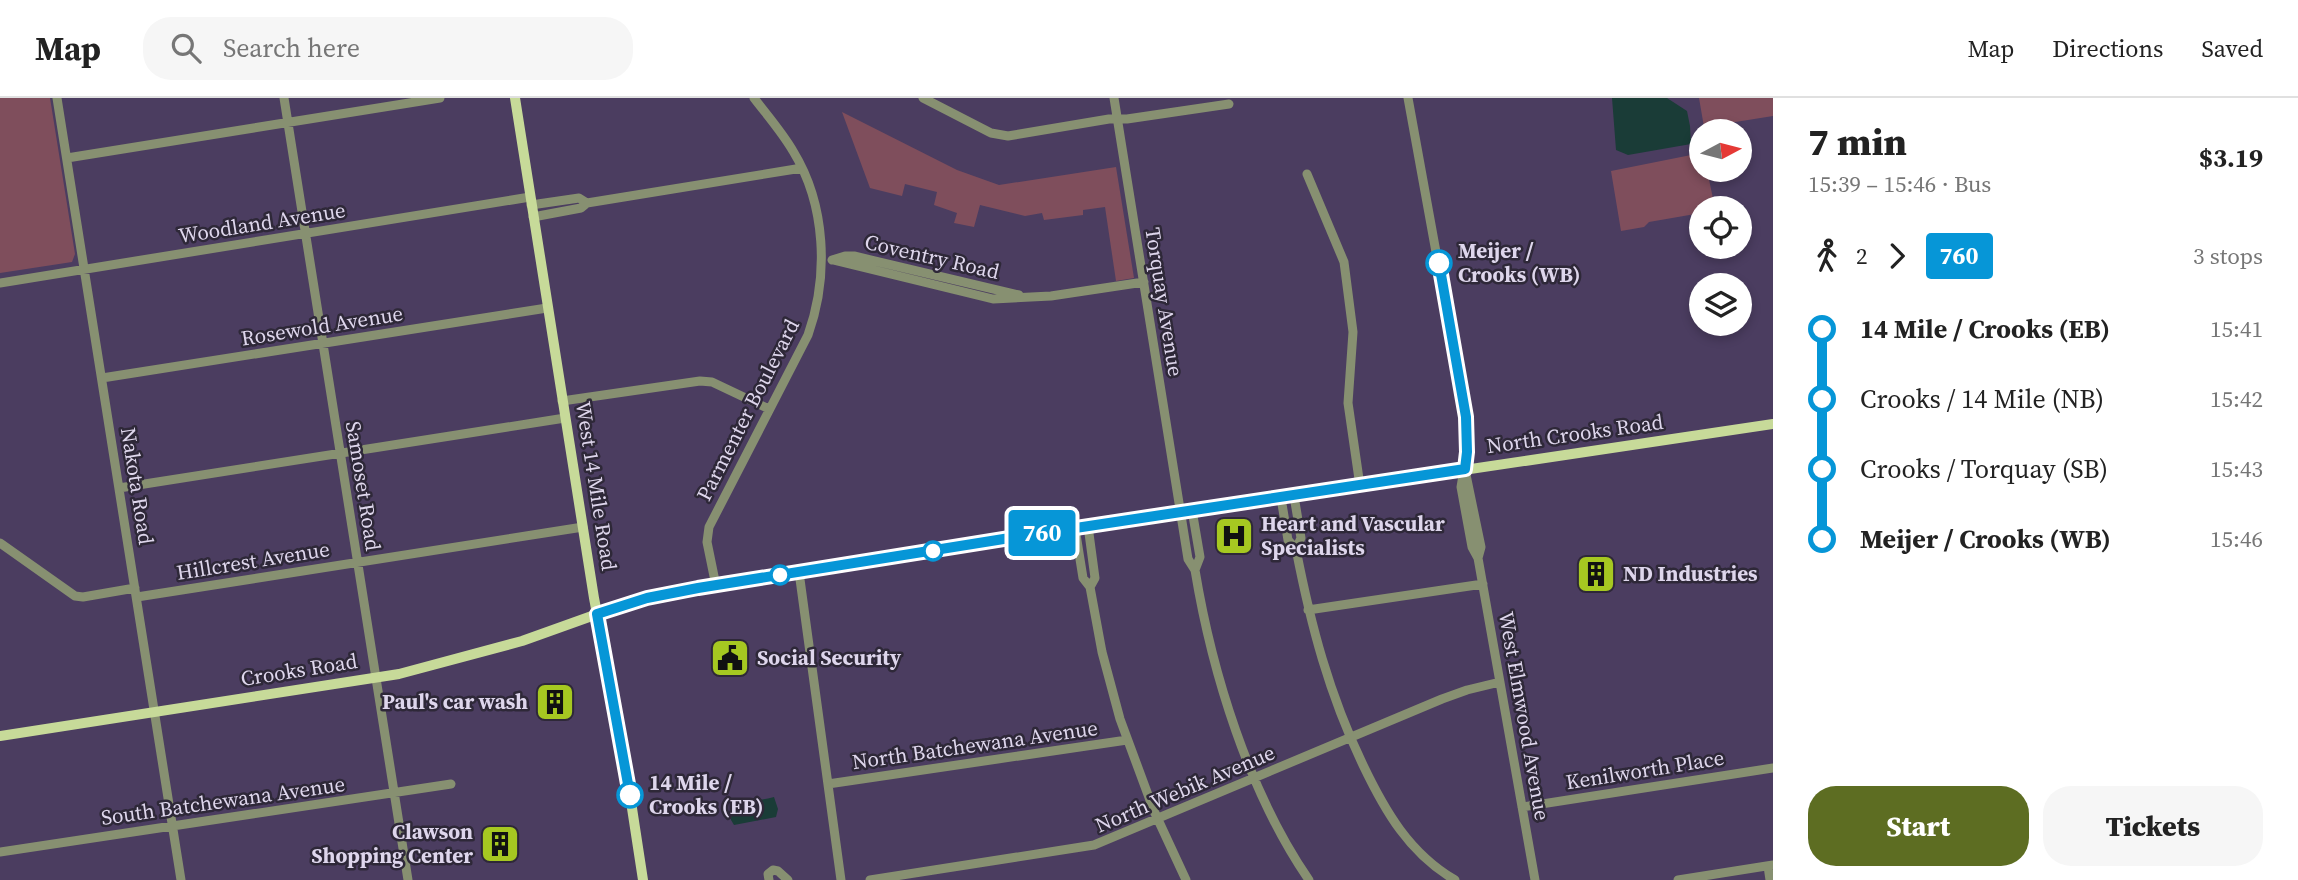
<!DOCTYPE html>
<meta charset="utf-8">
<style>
:root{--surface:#fff;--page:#f6f6f6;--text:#222;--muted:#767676;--line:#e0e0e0;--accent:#5d6d22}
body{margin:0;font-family:"Source Serif 4",serif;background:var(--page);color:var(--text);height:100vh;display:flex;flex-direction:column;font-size:26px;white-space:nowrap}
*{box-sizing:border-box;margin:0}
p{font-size:23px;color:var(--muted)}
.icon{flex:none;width:38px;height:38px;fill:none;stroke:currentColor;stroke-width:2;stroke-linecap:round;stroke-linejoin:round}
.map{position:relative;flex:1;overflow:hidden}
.panel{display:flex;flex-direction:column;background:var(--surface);width:525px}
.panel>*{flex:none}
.badge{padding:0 14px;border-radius:5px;font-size:24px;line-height:46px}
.needle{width:46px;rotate:83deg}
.tools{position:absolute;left:1689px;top:21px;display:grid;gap:14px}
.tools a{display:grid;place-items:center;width:63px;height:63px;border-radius:50%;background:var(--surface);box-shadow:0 4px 10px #0003;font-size:35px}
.map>.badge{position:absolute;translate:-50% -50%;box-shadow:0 0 0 4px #fff}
.legs{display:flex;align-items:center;gap:10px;height:77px;padding:0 35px;font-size:23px}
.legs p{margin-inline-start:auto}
.headline{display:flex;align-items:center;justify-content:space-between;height:119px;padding:0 35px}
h1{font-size:38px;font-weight:800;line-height:52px}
.action{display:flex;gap:14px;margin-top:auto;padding:14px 35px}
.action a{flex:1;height:80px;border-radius:28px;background:var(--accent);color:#fff;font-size:28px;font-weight:800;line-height:80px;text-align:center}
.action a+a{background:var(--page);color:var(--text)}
ul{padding:0 35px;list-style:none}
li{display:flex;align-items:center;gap:24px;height:70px;font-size:26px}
li i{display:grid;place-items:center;width:10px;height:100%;margin:0 9px;background:currentColor}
li i::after{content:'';width:18px;height:18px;margin:-9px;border:5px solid;border-radius:50%;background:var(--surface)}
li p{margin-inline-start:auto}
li:first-child i{background:linear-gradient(#0000 50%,currentColor 0)}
li:last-child i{background:linear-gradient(currentColor 50%,#0000 0)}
header{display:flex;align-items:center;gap:42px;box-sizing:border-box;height:98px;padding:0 35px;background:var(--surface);border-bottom:2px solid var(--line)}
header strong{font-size:33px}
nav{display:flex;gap:38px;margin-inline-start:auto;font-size:24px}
.search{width:490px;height:63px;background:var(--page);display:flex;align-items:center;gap:18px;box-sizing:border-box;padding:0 24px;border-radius:28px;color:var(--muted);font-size:26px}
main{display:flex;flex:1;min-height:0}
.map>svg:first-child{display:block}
.green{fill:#7f4e5c}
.water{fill:#1a3c37}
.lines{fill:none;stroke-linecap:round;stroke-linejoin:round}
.minor{stroke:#879071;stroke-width:9}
.major{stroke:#c7da99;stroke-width:10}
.line-1-casing{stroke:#fff;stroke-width:16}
.line-1{stroke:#0696d7;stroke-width:10}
.stop-1-dot{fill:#fff;stroke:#0696d7;stroke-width:3.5}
.labels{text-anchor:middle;stroke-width:5;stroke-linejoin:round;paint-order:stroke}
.street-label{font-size:21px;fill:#ded6ec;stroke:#2e2838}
.stop-label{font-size:21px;font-weight:bold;fill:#ded6ec;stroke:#2e2838;text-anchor:start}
.poi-label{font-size:21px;font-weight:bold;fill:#ded6ec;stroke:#2e2838;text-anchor:start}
</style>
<header>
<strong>Map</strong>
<div class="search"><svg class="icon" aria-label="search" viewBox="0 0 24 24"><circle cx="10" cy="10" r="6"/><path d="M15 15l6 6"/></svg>Search here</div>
<nav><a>Map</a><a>Directions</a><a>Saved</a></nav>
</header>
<main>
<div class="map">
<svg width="1773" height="782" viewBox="0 0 1773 782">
<rect width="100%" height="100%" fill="#4b3d60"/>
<path class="green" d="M 0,0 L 50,0 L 75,156 L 72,164 L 0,175 Z
M 1699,0 L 1773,0 L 1773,18 L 1704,29 Z
M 842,14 L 957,72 L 999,87 L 1116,69 L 1134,180 L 1116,183 L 1105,109 L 1083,112 L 1083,117 L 1044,122 L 1042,115 L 1025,118 L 980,107 L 974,129 L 954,125 L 957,115 L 934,107 L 937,94 L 905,86 L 902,98 L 870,90 Z
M 1691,57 L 1701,59 L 1701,72 L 1707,72 L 1715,110 L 1701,110 L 1701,115 L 1649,124 L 1644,129 L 1621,133 L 1611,73 Z"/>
<path class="water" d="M 1612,0 L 1667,0 L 1687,13 L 1690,28 L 1691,46 L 1628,57 L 1616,52 Z
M 774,699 L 778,711 L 776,719 L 734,727 L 731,722 L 732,707 C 745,702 760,703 774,699 Z"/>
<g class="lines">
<path class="minor" d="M 57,0 L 181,782
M 284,0 L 408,782
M 923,0 L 991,35 L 1008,38 L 1109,21 L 1127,21 L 1229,6
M 1114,0 L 1188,461 L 1195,472 C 1212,575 1249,695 1309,782
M 1408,0 L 1466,319 L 1467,354 L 1461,389 L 1472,449 L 1478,460 L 1535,782
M 67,60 L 440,0
M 1307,76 L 1344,164 L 1353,234 L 1348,305 L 1360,388
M 531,107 L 579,100 L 587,105
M 533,119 L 581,110 L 587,105 L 802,70
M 832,162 L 845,158 L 854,158 L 1019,197
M 833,162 L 993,201 L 1051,198 L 1144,184
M 0,185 L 530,99
M 102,280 L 547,210
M 562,303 L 700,283 L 712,284 L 769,311
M 1465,372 L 1481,449 L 1478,460
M 119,390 L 565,320
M 1294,398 L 1301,440 L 1296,451
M 1281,400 L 1288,442 L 1296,451 C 1311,528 1329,596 1363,667 C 1385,713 1409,755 1455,782
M 1192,412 L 1200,459 L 1195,472
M 1088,428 L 1095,480 L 1090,489
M 1075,430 L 1083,480 L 1090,489 L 1102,554 L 1120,621 L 1154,713 L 1186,782
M 0,445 L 75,498 L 83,499 L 135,490
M 799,474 L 841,782
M 716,488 L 707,444 L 709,429 L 808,237 C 829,178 826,107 793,53 C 782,34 767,17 754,0
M 137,499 L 583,429
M 1308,512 L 1483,486
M 828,686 L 1127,642
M 1522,709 L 1773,670
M 0,754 L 451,686
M 1768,768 L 1770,782
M 769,782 L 768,776 L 773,772 L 778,773 L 788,782
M 870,782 L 1094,747 L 1442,601 L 1467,592 L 1500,584
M 1678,782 L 1773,767"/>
<path class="major" d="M 515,0 L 594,500 L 624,658 L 643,782
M 0,638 L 399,576 L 522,543 L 617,509 L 660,497 L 1088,428 L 1773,326"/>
</g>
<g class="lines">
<g class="line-1-casing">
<path id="line-1" d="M 630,697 L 597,516 L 647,500 L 698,490 L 1016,439 L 1465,371 L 1467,354 L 1466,319 L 1439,165"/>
</g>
<use href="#line-1" class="line-1"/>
</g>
<defs>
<g id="hospital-square" transform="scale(2.0125)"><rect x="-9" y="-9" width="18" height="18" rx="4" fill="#a6c821" stroke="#2e2838"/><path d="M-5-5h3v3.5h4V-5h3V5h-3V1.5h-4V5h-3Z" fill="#111"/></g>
<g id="building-square" transform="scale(2.0125)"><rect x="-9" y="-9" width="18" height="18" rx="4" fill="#a6c821" stroke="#2e2838"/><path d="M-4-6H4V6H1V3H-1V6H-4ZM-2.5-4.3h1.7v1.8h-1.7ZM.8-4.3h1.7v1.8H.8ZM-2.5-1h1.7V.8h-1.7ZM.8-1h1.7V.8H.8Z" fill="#111"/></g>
<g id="civic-square" transform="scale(2.0125)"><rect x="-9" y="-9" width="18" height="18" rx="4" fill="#a6c821" stroke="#2e2838"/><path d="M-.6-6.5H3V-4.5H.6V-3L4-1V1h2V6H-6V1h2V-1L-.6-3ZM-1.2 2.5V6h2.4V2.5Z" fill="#111"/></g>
</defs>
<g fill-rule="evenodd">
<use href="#hospital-square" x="1234" y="438"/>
<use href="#building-square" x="1596" y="476"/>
<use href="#civic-square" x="730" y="560"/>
<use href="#building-square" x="555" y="604"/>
<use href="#building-square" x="500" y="746"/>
</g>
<g class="stop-1-dot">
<circle cx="1439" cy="165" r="12"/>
<circle cx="933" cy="453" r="9"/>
<circle cx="780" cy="477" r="9"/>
<circle cx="630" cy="697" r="12"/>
</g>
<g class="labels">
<g class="street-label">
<text transform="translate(262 125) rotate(-9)" y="7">Woodland Avenue</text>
<text transform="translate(932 159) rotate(13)" y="7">Coventry Road</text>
<text transform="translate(1164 204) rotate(81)" y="7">Torquay Avenue</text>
<text transform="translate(322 228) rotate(-9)" y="7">Rosewold Avenue</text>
<text transform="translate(748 312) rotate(-63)" y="7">Parmenter Boulevard</text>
<text transform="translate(1575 336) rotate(-8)" y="7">North Crooks Road</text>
<text transform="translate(137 388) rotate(81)" y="7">Nakota Road</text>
<text transform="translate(363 388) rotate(81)" y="7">Samoset Road</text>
<text transform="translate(596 388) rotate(81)" y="7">West 14 Mile Road</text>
<text transform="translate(253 463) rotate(-9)" y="7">Hillcrest Avenue</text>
<text transform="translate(299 572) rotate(-9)" y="7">Crooks Road</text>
<text transform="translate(1524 618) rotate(80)" y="7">West Elmwood Avenue</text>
<text transform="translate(975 647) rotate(-8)" y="7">North Batchewana Avenue</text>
<text transform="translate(1645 672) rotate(-9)" y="7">Kenilworth Place</text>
<text transform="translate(1185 691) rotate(-23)" y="7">North Webik Avenue</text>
<text transform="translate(223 703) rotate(-8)" y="7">South Batchewana Avenue</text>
</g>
<g class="stop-label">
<text x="1458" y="160">Meijer /<tspan x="1458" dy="24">Crooks (WB)</tspan></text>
<text x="649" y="692">14 Mile /<tspan x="649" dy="24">Crooks (EB)</tspan></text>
</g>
<g class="poi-label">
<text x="1261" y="433">Heart and Vascular<tspan x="1261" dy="24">Specialists</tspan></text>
<text x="1623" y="483">ND Industries</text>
<text x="757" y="567">Social Security</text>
<text x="528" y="611" text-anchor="end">Paul's car wash</text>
<text x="473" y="741" text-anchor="end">Clawson<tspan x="473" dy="24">Shopping Center</tspan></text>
</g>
</g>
</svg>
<div class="tools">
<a><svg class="needle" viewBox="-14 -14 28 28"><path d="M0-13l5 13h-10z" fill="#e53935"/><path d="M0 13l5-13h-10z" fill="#767676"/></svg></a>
<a><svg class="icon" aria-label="locate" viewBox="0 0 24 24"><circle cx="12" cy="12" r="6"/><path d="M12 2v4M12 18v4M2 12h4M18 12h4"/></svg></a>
<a><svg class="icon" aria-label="layers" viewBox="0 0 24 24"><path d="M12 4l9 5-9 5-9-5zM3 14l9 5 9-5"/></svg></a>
</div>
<b class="badge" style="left:1042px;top:435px;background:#0696d7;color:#fff">760</b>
</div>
<section class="panel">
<div class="headline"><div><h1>7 min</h1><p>15:39 – 15:46 · Bus</p></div><b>$3.19</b></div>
<div class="legs"><svg class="icon" aria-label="walk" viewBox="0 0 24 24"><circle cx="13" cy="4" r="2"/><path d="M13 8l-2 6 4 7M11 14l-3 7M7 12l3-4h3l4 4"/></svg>2<svg class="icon" aria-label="forward" viewBox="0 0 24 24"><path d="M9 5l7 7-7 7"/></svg><b class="badge" style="background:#0696d7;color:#fff">760</b><p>3 stops</p></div>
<ul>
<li><i style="color:#0696d7"></i><b>14 Mile / Crooks (EB)</b><p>15:41</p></li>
<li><i style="color:#0696d7"></i><span>Crooks / 14 Mile (NB)</span><p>15:42</p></li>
<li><i style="color:#0696d7"></i><span>Crooks / Torquay (SB)</span><p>15:43</p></li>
<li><i style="color:#0696d7"></i><b>Meijer / Crooks (WB)</b><p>15:46</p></li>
</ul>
<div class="action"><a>Start</a><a>Tickets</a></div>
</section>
</main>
